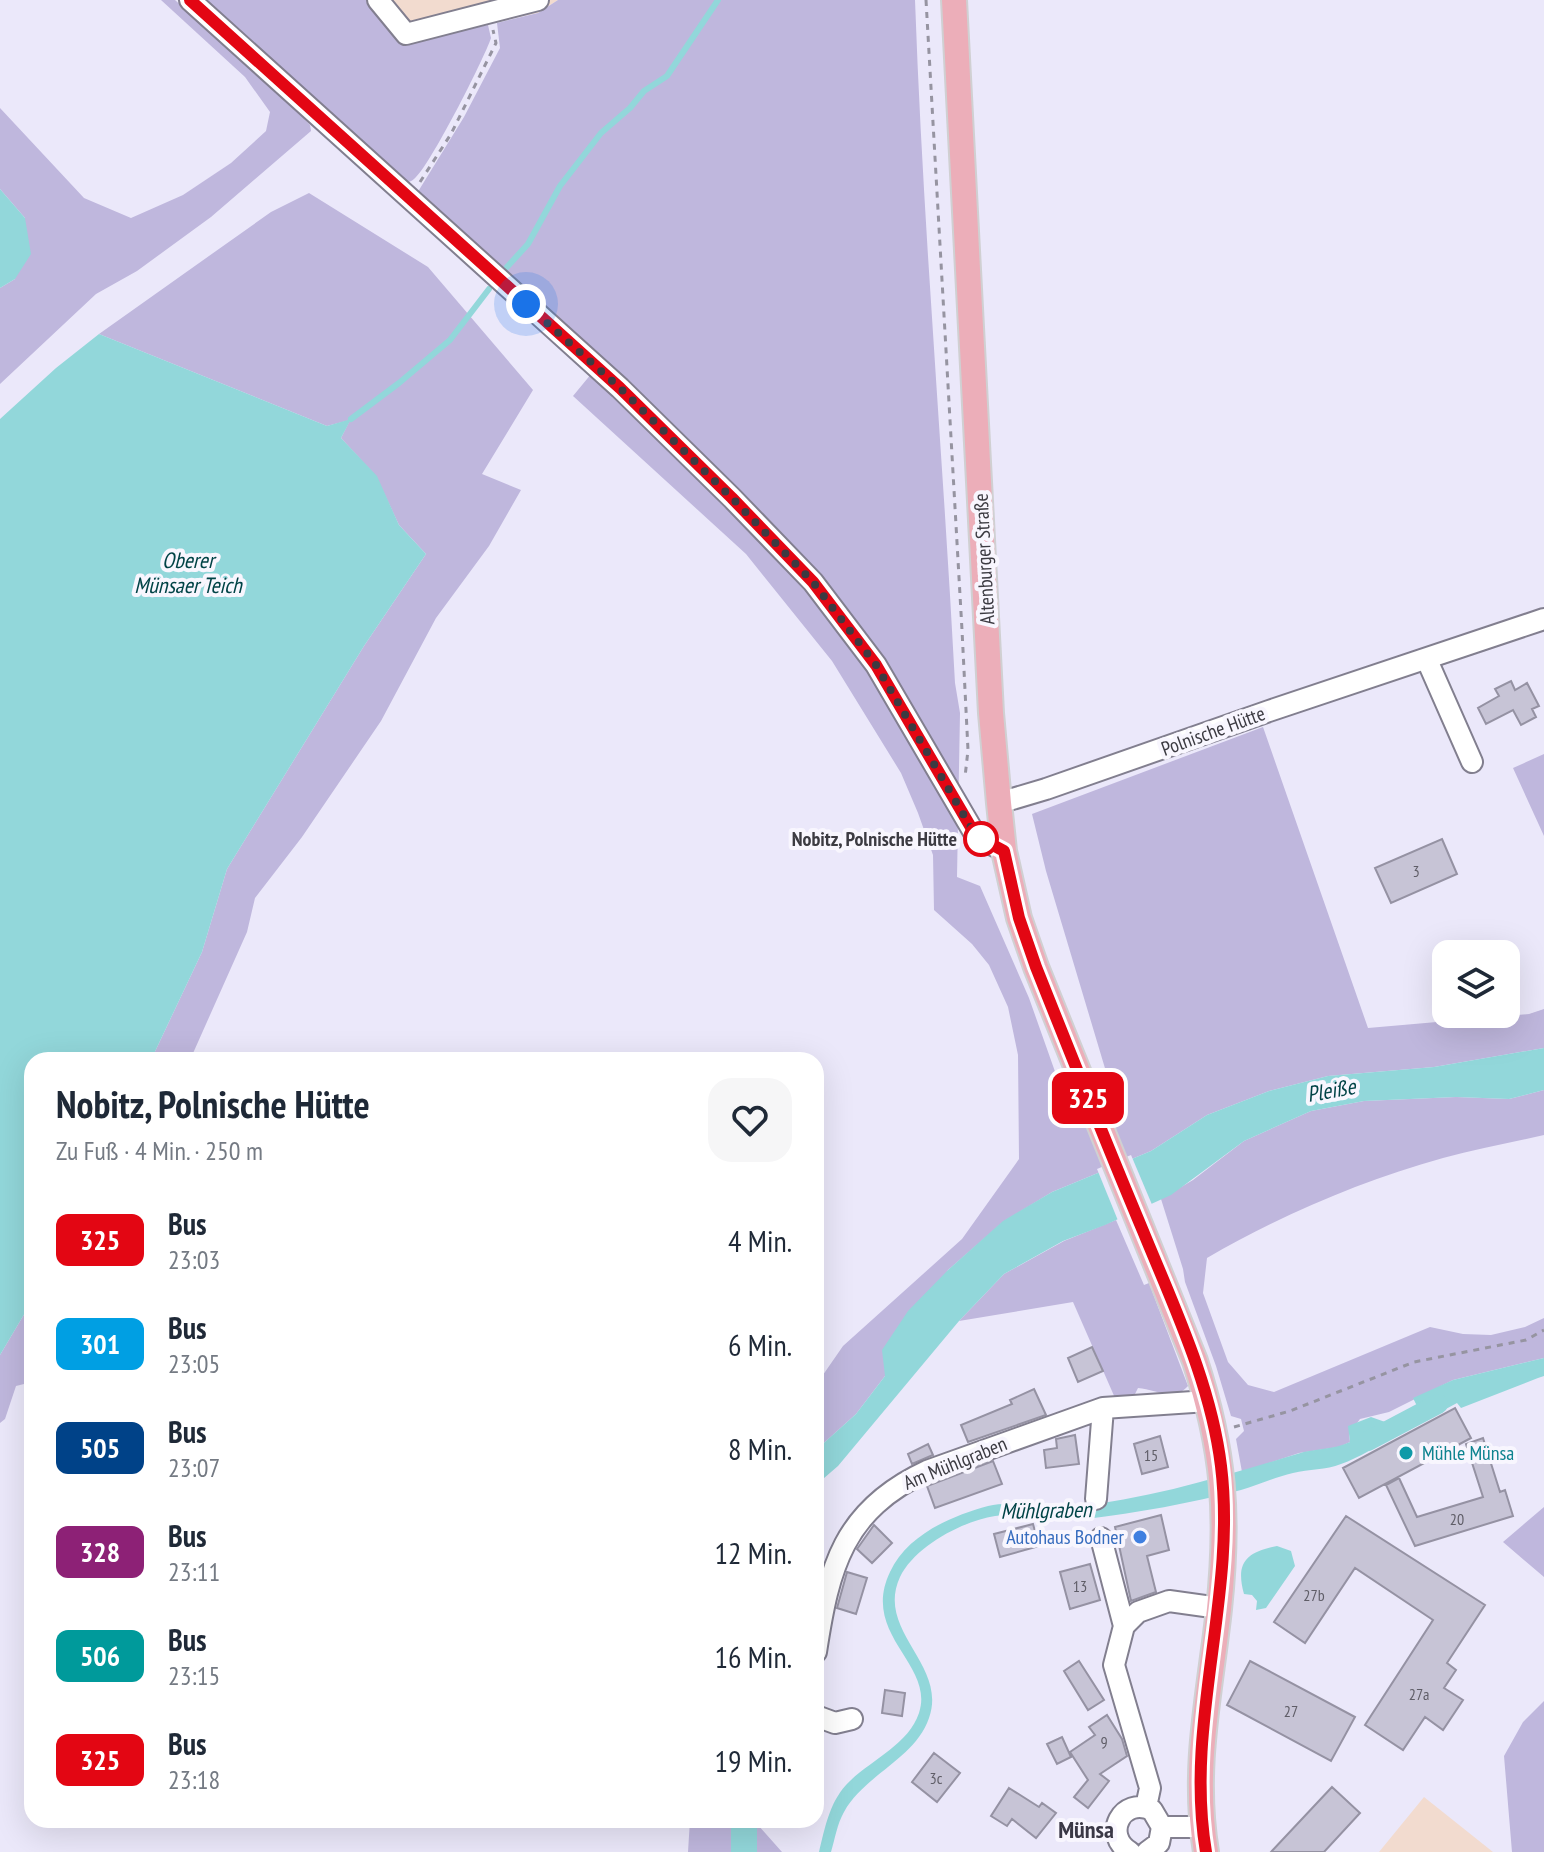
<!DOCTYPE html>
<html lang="de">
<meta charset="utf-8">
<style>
:root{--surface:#fff;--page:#f6f6f7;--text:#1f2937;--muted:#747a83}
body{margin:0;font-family:"PT Sans Narrow",sans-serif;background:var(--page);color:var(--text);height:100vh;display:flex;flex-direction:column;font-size:30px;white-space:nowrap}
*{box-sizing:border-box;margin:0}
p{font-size:26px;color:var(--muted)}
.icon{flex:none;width:44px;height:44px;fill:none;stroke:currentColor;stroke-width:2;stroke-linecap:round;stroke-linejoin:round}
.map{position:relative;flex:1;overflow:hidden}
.details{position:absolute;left:24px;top:1052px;width:800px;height:776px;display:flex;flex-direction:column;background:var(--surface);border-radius:24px;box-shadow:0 8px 32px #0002}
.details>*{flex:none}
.badge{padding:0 16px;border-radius:12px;font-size:28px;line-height:52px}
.buttons{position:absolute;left:1432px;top:940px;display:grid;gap:16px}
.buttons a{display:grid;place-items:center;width:88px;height:88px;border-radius:16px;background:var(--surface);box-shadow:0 8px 32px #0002;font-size:40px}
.you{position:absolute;width:40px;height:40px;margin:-20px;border:6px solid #fff;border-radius:50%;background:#1a73e8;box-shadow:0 0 0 12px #1a73e833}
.map>.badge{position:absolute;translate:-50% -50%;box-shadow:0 0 0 4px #fff}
.round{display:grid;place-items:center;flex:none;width:84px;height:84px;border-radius:24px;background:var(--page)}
.summary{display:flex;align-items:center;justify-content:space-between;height:136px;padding:0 32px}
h1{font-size:38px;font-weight:800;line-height:60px}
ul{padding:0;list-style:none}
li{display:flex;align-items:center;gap:24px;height:104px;padding:0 32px}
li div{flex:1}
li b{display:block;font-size:30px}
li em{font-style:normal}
li .badge{min-width:88px;font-weight:700;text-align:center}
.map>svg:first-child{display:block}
.commercial{fill:#f2dbcf}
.green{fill:#bfb7dd}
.water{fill:#92d7da}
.pier{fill:#ebe8fa}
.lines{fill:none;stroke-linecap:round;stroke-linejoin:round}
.stream{stroke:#92d7da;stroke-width:6}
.canal{stroke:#92d7da;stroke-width:20}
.building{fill:#c7c4d6;stroke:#9592a3;stroke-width:2}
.minor-casing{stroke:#827f8f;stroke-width:24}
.major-casing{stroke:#d0d0d2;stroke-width:28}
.path{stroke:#9694a1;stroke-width:3;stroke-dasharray:6 6;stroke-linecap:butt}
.minor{stroke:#fff;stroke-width:20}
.major{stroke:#ecaeb9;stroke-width:24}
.line-casing{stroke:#fff;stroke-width:18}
.line{stroke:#e30613;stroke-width:12}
.walk{stroke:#3c3b42;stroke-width:8;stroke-dasharray:0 14.4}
.stop-dot{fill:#fff;stroke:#e30613;stroke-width:4}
.culture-dot{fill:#0f9aa8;stroke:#f8f6fe;stroke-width:3}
.shop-dot{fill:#3f7fe0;stroke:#f8f6fe;stroke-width:3}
.labels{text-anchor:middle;stroke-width:8;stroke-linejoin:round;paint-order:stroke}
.number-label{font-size:16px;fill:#5f5d67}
.street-label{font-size:20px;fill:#3c3b42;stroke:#f8f6fe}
.stop-label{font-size:20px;font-weight:bold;fill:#3c3b42;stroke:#f8f6fe;text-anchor:end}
.culture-label{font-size:20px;fill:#0d838f;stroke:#f8f6fe;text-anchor:start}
.shop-label{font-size:20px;fill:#366cbe;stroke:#f8f6fe;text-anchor:end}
.water-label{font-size:22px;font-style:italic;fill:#004346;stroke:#f8f6fe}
.quarter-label{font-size:24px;font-weight:bold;fill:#3a3846;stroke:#f8f6fe}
</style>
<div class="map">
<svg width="1544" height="1852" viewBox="0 0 1544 1852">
<rect width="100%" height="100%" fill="#ebe8fa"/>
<path class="commercial" d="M 367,0 L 558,0 L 538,13 L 401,42 Z
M 1424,1797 L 1493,1852 L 1379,1852 Z"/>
<path class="green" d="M 161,0 L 175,0 L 302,116 L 310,125 L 311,131 L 211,217 L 137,271 L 96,294 L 0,384 L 0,288 L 15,279 L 25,218 L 0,189 L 0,108 L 84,198 L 131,218 L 183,195 L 231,163 L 266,131 L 270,112 L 245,77 Z
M 205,0 L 367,0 L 402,42 L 488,25 L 491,38 C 484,59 429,168 414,179 C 409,183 408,182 402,181 Z
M 558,0 L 915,0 C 923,228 943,455 955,683 L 960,713 L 957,877 L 980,886 L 1029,998 L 1070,1114 L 1110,1085 L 1046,871 L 1032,814 L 1263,727 L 1368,1028 L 1529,1014 L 1544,1009 L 1544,1048 L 1434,1067 L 1328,1076 L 1269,1091 L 1207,1115 L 1151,1151 L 1052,1192 L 1003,1222 L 948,1270 L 885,1376 L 856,1414 L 816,1450 L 816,1385 L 843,1346 L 962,1239 L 1019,1159 L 1018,1055 L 1008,1007 L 989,965 L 972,944 L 934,910 L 933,855 L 918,813 L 901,773 L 832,661 L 746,554 L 573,396 L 601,362 L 419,195 L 419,190 L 464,117 L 500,48 L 497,23 L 538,13 Z
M 309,193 L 428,267 L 533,390 L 482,474 L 521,490 L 489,546 L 436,618 L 381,721 L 302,837 L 255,898 L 247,932 L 190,1060 L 151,1060 L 202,952 L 227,869 L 364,646 L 426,554 L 399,525 L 376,476 L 341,438 L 350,420 L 327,426 L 99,334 L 271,212 Z
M 1544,754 L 1544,836 L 1513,768 Z
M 1544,1090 L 1544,1135 C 1510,1143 1476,1149 1443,1158 C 1361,1181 1281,1215 1207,1258 L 1203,1293 L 1228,1362 L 1248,1385 L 1274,1392 L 1430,1327 L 1463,1334 L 1491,1335 L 1525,1327 L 1544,1318 L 1544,1358 L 1453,1380 L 1389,1412 L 1360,1419 L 1349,1434 L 1350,1442 L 1339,1447 L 1299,1453 L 1242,1472 L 1236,1439 L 1244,1431 L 1241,1419 L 1231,1416 L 1216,1366 L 1185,1282 L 1183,1269 L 1161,1199 L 1193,1180 L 1244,1141 L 1311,1111 L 1364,1101 L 1456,1097 L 1509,1099 Z
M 1116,1220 L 1144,1285 L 1149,1283 L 1188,1386 C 1174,1402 1155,1389 1138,1388 L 1135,1394 L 1115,1398 L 1073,1302 L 959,1321 L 1004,1274 L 1064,1241 Z
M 32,1301 L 32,1382 L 16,1386 L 5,1419 L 0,1423 L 0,1355 Z
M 1544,1507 L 1544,1577 L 1503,1542 Z
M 1544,1701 L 1544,1852 L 1512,1852 L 1504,1756 L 1523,1722 Z
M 690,1820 L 731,1820 L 731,1852 L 688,1852 Z
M 757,1824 L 782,1852 L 757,1852 Z"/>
<path class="water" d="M 0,189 L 25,218 L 31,254 L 15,279 L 0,288 Z
M 99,334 L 327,426 L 351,419 L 341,438 L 377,476 L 399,525 L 426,554 L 364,646 L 227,869 L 202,952 L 151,1060 L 32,1060 L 32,1301 L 0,1355 L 0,419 L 56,368 Z
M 1544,1048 L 1544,1090 L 1509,1099 L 1456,1097 L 1364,1101 L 1311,1111 L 1244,1141 L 1171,1195 L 1105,1225 L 1063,1241 L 1004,1274 L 959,1321 L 838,1466 L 816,1485 L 816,1450 L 856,1414 L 885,1376 L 882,1350 L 908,1311 L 948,1270 L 1003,1221 L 1052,1192 L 1151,1151 L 1207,1115 L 1269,1091 L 1328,1076 L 1434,1067 Z
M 1544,1358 L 1544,1376 L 1538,1378 L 1461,1408 L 1457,1403 L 1420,1423 L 1414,1411 L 1418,1408 L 1413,1398 L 1453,1380 Z
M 1371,1417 L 1388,1423 L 1395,1436 C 1378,1445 1359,1458 1341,1464 C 1326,1470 1309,1469 1293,1473 C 1275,1477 1259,1485 1241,1490 C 1191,1503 1137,1513 1086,1519 C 1055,1523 1025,1512 995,1516 C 963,1521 915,1546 900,1577 C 875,1631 948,1664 929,1718 C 915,1759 864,1775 844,1812 C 837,1824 835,1839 831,1852 L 819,1852 C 825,1828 829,1804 846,1785 C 868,1761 908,1746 919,1713 C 935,1664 860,1635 890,1572 C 907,1535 951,1516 988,1506 C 1015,1499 1045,1510 1073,1507 C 1149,1499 1224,1476 1297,1454 C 1315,1448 1333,1450 1350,1442 L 1348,1426 Z
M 1277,1546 L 1291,1551 L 1295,1566 L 1266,1608 L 1256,1610 L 1257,1601 L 1252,1595 L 1244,1594 C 1235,1562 1247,1552 1277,1546 Z
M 731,1820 L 757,1820 L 757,1852 L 731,1852 Z"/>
<path class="pier" d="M 1131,1155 L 1153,1207 L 1119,1223 L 1097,1169 Z"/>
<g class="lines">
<path class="stream" d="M 507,267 L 528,244 L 560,186 L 601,133 L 630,108 L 644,91 L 667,76 L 718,0
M 351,419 L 399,383 L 450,340 L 489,289"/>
<path class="canal" d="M 1368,1441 L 1438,1404"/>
</g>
<path class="building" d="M 1511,681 L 1515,690 L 1527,683 L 1539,706 L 1532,709 L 1536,717 L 1521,725 L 1513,710 L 1486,724 L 1478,708 L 1499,696 L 1495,689 Z
M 1442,839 L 1457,874 L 1391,903 L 1375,868 Z
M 1092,1347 L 1103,1371 L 1078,1382 L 1068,1358 Z
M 1034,1389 L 1046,1415 L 968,1442 L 961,1425 L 1012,1404 L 1010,1400 Z
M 1455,1408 L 1471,1438 L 1359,1498 L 1343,1468 Z
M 1075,1435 L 1079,1464 L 1046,1468 L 1044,1450 L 1057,1448 L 1056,1439 Z
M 1160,1436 L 1168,1467 L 1142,1474 L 1134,1444 Z
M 1483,1438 L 1500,1492 L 1505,1490 L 1513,1516 L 1415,1546 L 1386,1485 L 1399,1478 L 1417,1517 L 1483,1497 L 1466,1444 Z
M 928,1444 L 933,1455 L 912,1464 L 908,1454 Z
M 993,1461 L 1002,1484 L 935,1508 L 927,1486 Z
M 1161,1515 L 1169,1550 L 1147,1556 L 1156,1592 L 1131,1601 L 1115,1527 Z
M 1346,1516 L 1485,1605 L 1447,1663 L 1456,1670 L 1444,1688 L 1463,1700 L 1443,1730 L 1425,1717 L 1403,1750 L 1365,1725 L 1433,1620 L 1355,1568 L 1305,1643 L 1274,1622 Z
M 1033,1524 L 1039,1546 L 1000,1557 L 994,1534 Z
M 874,1525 L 892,1543 L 872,1563 L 857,1549 Z
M 1090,1564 L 1100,1600 L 1070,1609 L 1060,1572 Z
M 847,1572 L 867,1578 L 856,1614 L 837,1608 Z
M 1079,1661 L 1104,1700 L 1088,1710 L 1064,1671 Z
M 1250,1661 L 1355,1717 L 1331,1761 L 1227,1705 Z
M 885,1690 L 905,1693 L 902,1716 L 882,1713 Z
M 1107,1715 L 1122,1739 L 1127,1756 L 1100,1774 L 1109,1781 L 1088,1808 L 1074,1797 L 1088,1780 L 1070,1752 L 1095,1735 L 1089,1727 Z
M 1062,1737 L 1071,1757 L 1057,1764 L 1047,1744 Z
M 934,1753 L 960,1773 L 937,1802 L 912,1782 Z
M 1332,1787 L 1360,1813 L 1324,1852 L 1271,1852 Z
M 1009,1788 L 1039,1807 L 1042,1803 L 1056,1813 L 1036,1838 L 1012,1819 L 1007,1826 L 991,1816 Z"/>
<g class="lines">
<g class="minor-casing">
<path id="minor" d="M 190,0 L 620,388 L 732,498 L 813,582 L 876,665 L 976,836 L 1004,851
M 378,0 L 406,34 L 538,0
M 1427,660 L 1472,762
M 999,803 L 1046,789 L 1269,711 L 1544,619
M 1096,1499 L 1103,1408
M 1101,1538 L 1124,1626
M 816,1652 C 829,1567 843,1510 927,1471 L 1103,1408 L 1208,1401
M 816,1716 L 835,1723 L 852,1719
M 1146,1807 L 1150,1788 L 1114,1665 L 1124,1626 L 1138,1612 L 1169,1601 L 1219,1608
M 1162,1827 L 1201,1827
M 1130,1852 C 1102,1835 1122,1796 1152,1810 L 1162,1827 L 1159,1843 L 1147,1852"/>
</g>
<g class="major-casing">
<path id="major" d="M 954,0 L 991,713 L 999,803 L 1004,851 L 1019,918 L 1036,967 L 1195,1361 C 1224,1450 1229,1516 1219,1609 C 1210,1693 1192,1767 1206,1852"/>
</g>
<path class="path" d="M 926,0 L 962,630 L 968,750 L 965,777
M 420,182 L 451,134 L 496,43 L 493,30
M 1234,1427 L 1290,1411 L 1414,1362 L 1526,1340 L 1544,1330"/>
<use href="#minor" class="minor"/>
<use href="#major" class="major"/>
</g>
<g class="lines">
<g class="line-casing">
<path id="line" d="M 190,0 L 620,388 L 732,498 L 813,582 L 876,665 L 976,836 L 1004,851 L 1019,918 L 1036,967 C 1071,1055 1106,1143 1143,1231 C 1174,1307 1211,1384 1221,1466 C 1237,1596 1184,1723 1206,1852"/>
</g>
<use href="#line" class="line"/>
<path class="walk" d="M 526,304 L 620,388 L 732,498 L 813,582 L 876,665 L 976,836 L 981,839"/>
</g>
<circle class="stop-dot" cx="981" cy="839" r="16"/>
<circle class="culture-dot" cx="1406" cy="1453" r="8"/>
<circle class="shop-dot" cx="1140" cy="1537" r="8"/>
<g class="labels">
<g class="number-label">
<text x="1416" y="877">3</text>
<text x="1151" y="1461">15</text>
<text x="1457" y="1525">20</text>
<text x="1080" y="1592">13</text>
<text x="1314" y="1601">27b</text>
<text x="1419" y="1700">27a</text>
<text x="1291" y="1717">27</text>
<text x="1104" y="1748">9</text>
<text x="936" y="1784">3c</text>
</g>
<g class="street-label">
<text transform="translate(984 559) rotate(-93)" y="7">Altenburger Straße</text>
<text transform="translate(1213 731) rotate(-20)" y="7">Polnische Hütte</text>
<text transform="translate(955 1463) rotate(-22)" y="7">Am Mühlgraben</text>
</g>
<g class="stop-label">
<text x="957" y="846">Nobitz, Polnische Hütte</text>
</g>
<g class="culture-label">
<text x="1422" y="1460">Mühle Münsa</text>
</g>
<g class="shop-label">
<text x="1124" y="1544">Autohaus Bodner</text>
</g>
<g class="water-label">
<text x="188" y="568">Oberer<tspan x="188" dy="25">Münsaer Teich</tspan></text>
<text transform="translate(1331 1090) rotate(-10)" y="8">Pleiße</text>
<text transform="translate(1046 1510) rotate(-1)" y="8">Mühlgraben</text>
</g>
<g class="quarter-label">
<text x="1086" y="1838">Münsa</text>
</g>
</g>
</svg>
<div class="buttons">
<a><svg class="icon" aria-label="layers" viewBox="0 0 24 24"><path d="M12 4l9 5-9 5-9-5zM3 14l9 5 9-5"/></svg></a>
</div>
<div class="you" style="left:526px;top:304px"></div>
<b class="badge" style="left:1088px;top:1098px;background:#e30613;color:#fff">325</b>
<section class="details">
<div class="summary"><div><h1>Nobitz, Polnische Hütte</h1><p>Zu Fuß · 4 Min. · 250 m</p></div><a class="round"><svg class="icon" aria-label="heart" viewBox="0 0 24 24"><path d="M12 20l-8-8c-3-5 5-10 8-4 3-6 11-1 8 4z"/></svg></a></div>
<ul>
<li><span class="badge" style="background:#e30613;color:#fff">325</span><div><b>Bus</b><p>23:03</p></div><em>4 Min.</em></li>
<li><span class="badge" style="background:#009fe3;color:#fff">301</span><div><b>Bus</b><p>23:05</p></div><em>6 Min.</em></li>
<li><span class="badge" style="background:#004288;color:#fff">505</span><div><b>Bus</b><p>23:07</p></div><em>8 Min.</em></li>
<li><span class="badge" style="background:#8d2176;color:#fff">328</span><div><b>Bus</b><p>23:11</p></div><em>12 Min.</em></li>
<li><span class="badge" style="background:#009a9b;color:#fff">506</span><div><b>Bus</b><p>23:15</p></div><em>16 Min.</em></li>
<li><span class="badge" style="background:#e30613;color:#fff">325</span><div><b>Bus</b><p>23:18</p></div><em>19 Min.</em></li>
</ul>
</section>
</div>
